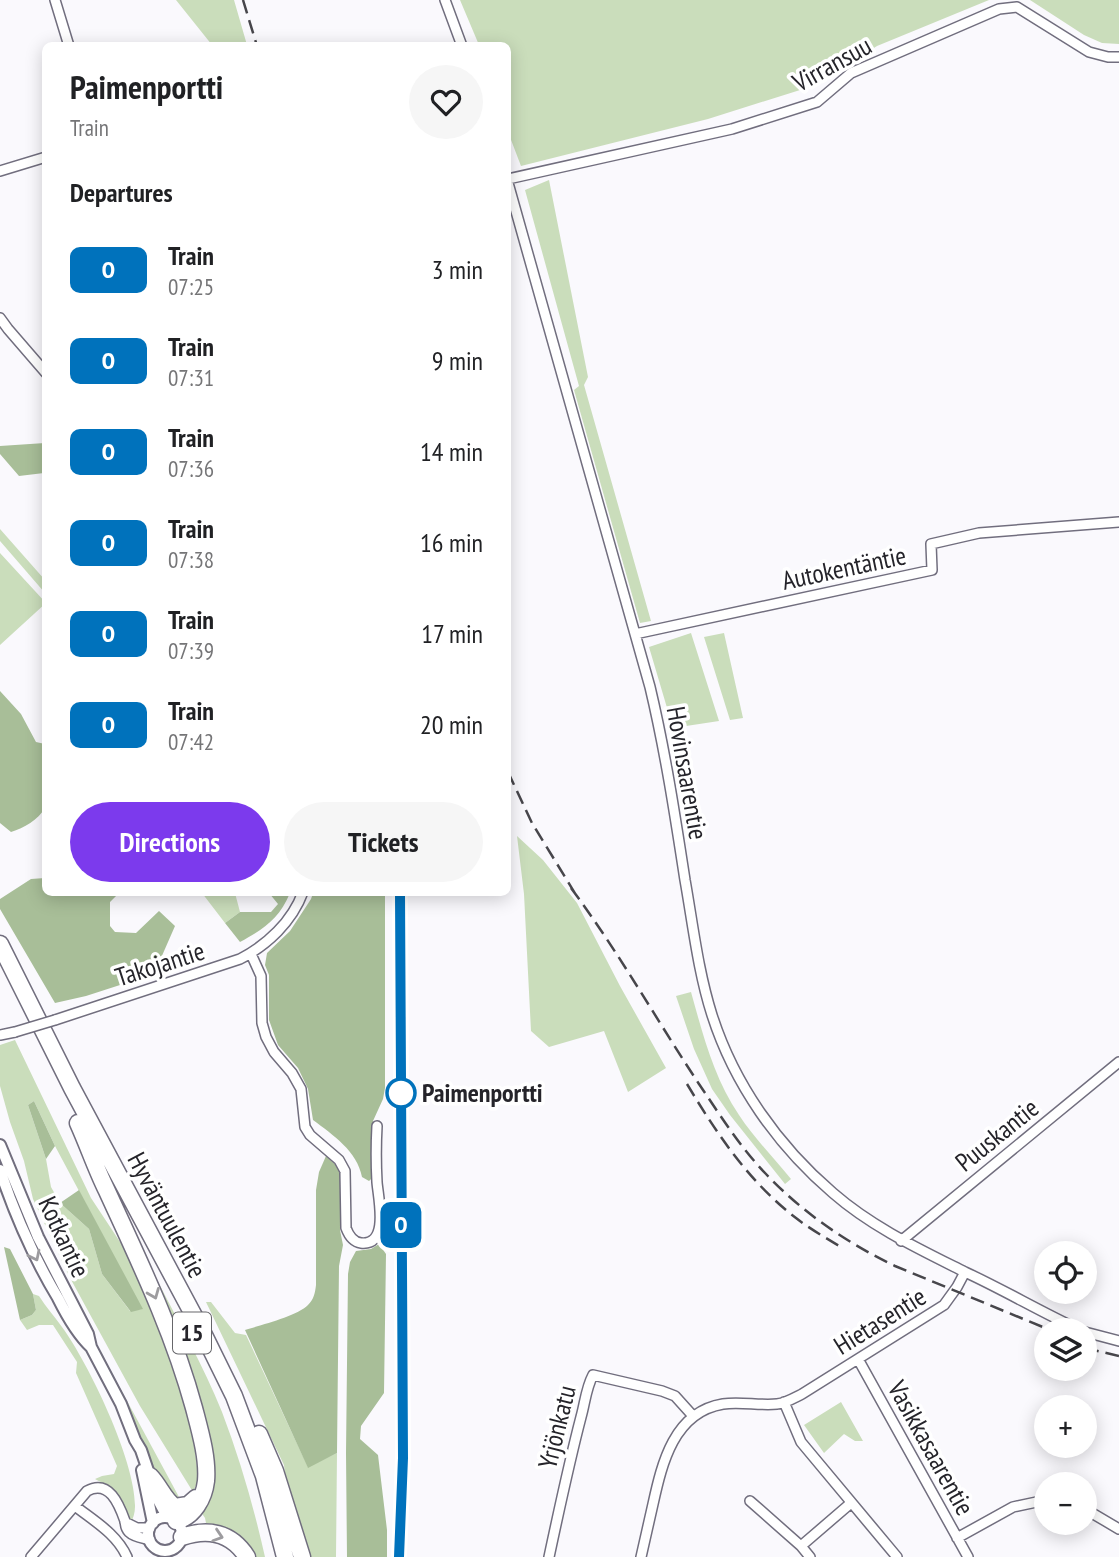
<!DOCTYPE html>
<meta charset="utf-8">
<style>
:root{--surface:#fff;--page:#f6f6f6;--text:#202124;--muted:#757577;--accent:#7c3aed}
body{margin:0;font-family:"PT Sans Narrow",sans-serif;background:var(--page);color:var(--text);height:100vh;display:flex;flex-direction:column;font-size:26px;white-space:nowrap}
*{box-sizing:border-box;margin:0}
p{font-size:23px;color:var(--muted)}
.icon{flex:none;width:38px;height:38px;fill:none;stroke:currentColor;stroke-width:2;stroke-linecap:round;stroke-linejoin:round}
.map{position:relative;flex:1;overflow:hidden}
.side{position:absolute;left:42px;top:42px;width:469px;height:854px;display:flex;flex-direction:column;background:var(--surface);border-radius:10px;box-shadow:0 4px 18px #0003}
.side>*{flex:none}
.badge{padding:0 14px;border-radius:10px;font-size:24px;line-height:46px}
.controls{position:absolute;left:1034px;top:1241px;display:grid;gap:14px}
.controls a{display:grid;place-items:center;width:63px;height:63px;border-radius:50%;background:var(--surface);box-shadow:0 4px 18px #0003;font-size:35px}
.map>.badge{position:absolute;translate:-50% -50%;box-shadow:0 0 0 4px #fff}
h2{padding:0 28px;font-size:26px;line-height:63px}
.round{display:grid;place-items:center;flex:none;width:74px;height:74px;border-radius:37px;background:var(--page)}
.headline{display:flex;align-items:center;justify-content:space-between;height:119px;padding:0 28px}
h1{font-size:33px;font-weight:800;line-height:52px}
.button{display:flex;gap:14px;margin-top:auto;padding:14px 28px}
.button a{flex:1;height:80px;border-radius:42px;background:var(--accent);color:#fff;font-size:28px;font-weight:800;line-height:80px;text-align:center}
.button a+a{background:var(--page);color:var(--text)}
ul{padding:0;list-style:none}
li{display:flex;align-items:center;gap:21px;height:91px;padding:0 28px}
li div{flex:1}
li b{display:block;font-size:26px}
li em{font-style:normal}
li .badge{min-width:77px;font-weight:700;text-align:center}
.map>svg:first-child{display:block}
.green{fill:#caddbb;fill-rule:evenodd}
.forest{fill:#a8be98}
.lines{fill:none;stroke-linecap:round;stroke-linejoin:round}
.minor-casing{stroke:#716e7e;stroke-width:12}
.tertiary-casing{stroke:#716e7e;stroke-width:14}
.trunk-casing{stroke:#716e7e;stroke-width:19}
.minor{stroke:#fff;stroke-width:9}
.tertiary{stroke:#fff;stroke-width:10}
.trunk{stroke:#fff;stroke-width:16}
.rail{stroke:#47464b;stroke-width:2.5;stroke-dasharray:14 7;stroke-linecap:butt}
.minor-bridge-casing{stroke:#716e7e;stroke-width:12;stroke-linecap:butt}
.minor-bridge{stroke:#fff;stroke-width:9}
.oneway{stroke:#9d9c9f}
.line-casing{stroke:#fff;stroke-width:16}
.line{stroke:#0072bc;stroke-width:10}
.stop-dot{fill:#fff;stroke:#0072bc;stroke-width:3.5}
.labels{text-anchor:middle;stroke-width:7;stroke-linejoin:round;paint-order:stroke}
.shield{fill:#fff;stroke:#66666a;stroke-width:2}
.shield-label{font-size:24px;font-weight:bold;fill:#25242a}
.street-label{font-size:26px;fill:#25242a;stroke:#fff}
.stop-label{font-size:26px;font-weight:bold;fill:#25242a;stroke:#fff;text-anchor:start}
</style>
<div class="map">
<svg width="1119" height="1557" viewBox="0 0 1119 1557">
<rect width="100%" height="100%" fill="#faf9fd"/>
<path class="green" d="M 176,0 L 234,0 L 247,45 L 212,45 Z
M 460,0 L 989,0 L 877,46 L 816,85 L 708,119 L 521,166 L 508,132 L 508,46 L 479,45 Z
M 1030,0 L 1119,0 L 1119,44 L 1102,43 L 1084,35 Z
M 549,180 L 588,377 L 584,385 L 651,621 L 640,623 L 574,390 L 579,386 L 525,190 Z
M 0,529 L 45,580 L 45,593 L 0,541 Z
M 0,553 L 46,603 L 0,645 Z
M 691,633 L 719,721 L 673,728 L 649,647 Z
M 724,633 L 743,718 L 730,720 L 704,637 Z
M 517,836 L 543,860 L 577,903 L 620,986 L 666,1068 L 628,1092 L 604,1031 L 549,1047 L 531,1031 L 524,894 Z
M 202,893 L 235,893 L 240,912 L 225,923 Z
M 691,992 C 703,1035 714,1078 739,1115 C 754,1138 774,1158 791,1179 L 785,1184 L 730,1115 L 712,1089 L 694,1049 L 676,996 Z
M 15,1040 L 91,1198 L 126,1251 L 162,1331 L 183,1395 L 193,1436 L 197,1467 L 197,1483 L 193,1492 L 140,1406 L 69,1276 L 33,1199 L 24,1161 L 10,1122 L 0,1086 L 0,1045 ZM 34,1101 L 55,1146 L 142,1309 L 130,1311 L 102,1274 L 89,1229 L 60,1203 L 51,1187 L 46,1159 L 28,1105 Z
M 155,1276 C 178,1321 203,1365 222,1412 C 240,1459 254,1508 265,1557 L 254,1557 C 243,1536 229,1528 206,1523 L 205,1518 L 201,1512 L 207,1501 L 185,1356 Z
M 33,1294 L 39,1296 C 46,1307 54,1316 62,1327 C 89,1364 136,1462 135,1507 C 135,1513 133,1518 131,1523 L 126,1521 C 118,1500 116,1489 95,1479 L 102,1476 L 114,1474 L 117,1466 L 76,1373 L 77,1362 L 53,1325 L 39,1325 L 27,1330 L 20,1320 L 32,1315 L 36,1310 Z
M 206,1302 L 211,1302 L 235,1333 L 246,1335 L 308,1467 L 337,1453 L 336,1557 L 308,1557 L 285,1474 L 284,1465 Z
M 96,1349 L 100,1351 L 179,1497 L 175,1497 L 155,1475 L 142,1439 Z
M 841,1402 L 863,1441 L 855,1441 L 844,1434 L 824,1453 L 804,1425 Z"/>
<path class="forest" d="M 45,443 L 45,479 L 44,473 L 19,476 L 0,454 L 0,446 Z
M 0,691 L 21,714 L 36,742 L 45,744 L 45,808 C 38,820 24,828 11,832 L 0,823 Z
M 45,878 L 46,892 L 119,893 L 110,902 L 110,926 L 115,932 L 136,933 L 159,911 L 175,926 L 154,974 L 86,996 L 55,1003 L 0,909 L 0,899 L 31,879 Z
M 269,893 L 290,893 C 279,919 264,929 240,942 L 225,923 L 240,912 L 271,912 L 278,904 Z
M 313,893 L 385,893 L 385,1088 L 383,1099 L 373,1121 L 372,1178 L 369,1181 L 362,1177 C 357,1151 333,1135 313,1120 L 308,1089 L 298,1068 L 278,1045 L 269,1020 L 269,975 L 265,965 L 267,953 L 290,931 L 311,899 Z
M 34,1101 L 55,1146 L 46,1159 L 28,1105 Z
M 326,1156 L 338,1167 L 340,1174 L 340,1230 L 343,1245 L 339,1266 L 337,1453 L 308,1468 L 245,1330 C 261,1325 297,1316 308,1305 C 314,1299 315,1293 316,1285 L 316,1190 L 319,1172 Z
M 79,1190 L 143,1309 L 131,1312 L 102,1274 L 89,1229 L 60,1203 Z
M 379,1244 L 386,1254 L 384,1393 L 361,1426 L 360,1439 L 378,1455 L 387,1530 L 387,1557 L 347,1557 L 346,1453 L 348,1274 L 350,1262 L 356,1251 L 371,1249 Z
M 4,1247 L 10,1249 L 33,1294 L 36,1310 L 32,1315 L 20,1320 Z"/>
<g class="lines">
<g class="minor-casing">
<path id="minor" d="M 55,0 L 69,46
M 445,0 L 462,46
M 0,171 L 46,157
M 508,179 L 732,129 L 817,102 L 851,73 L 999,9 L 1017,7 L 1089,52 L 1108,57 L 1119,57
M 508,183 L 650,687 C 665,750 675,815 685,880 C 693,925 698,971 712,1015 C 734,1084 778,1146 833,1193 C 872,1227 919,1249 965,1272
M 0,318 L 8,329 L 46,373
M 635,634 L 932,570 L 931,544 L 979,533 L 1119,522
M 251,954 L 261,976 L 262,1023 L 266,1037 L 274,1052 L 292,1073 L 301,1089 L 305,1127 L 310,1135 L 339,1160 L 345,1171 L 346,1228 C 349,1236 353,1242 361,1243 C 390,1246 378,1197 377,1182 C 376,1164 376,1144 377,1126
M 55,1020 L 240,959 C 267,945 292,922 303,892
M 0,1035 L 15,1032
M 901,1241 L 1119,1062
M 1085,1332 L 1119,1341
M 858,1359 L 968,1557
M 784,1402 L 801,1442 L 897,1557
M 750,1501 L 801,1546 L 810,1557
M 75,1506 C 94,1521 117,1534 127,1557
M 1085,1509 L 1119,1529
M 125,1522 L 137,1528 L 150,1528
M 957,1538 L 1013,1507 L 1046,1500
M 801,1546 L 851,1503
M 31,1557 L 87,1491 C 109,1479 119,1504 125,1521 C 126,1526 125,1528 129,1532 C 134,1537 143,1538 150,1540
M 549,1557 C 559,1510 569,1463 581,1417 C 585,1403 586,1388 593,1375 L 662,1391 L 675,1396 L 693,1416
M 641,1557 C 645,1539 649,1522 653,1504 C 662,1463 674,1412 723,1404 C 740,1401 759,1406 777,1404 C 786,1403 794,1398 802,1394 L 944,1305 L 957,1287 L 965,1272 C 1004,1290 1041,1312 1080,1330"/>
</g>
<g class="tertiary-casing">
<path id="tertiary" d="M 0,1145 L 38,1237 L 88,1334 L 91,1347 L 121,1404 L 135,1440 L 141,1450 L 158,1500 L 167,1517
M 0,1170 C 15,1215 34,1258 58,1298 C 67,1316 77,1334 91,1347
M 142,1470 L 153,1523
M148 1534a17 17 0 1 1 34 0a17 17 0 1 1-34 0Z"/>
</g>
<g class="trunk-casing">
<path id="trunk" d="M 0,944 L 72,1088 L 202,1331 L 234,1396 L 264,1476 L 285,1557
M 78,1123 C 88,1145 96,1169 107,1191 C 140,1263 173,1331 194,1408 C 200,1431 208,1458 206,1481 C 204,1498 194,1517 176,1521
M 259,1434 L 275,1471 L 302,1557
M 150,1476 C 160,1486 164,1500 175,1507 L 188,1505 L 196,1498
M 182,1537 C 208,1528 231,1532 247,1557"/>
</g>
<use href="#minor" class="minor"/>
<use href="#tertiary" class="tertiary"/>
<use href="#trunk" class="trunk"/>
<path class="rail" d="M 243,0 L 257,46
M 508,772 L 532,823 L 576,895
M 571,888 C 618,951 656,1019 699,1084 C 720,1115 740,1147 766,1174 C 803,1213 847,1243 895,1266 L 1050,1330
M 687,1084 C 717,1134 749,1182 796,1218 C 810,1229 826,1238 841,1247
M 1085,1348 L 1119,1356
M 399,1557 L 403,1458 L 400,892"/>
<g class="minor-bridge-casing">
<path id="minor-bridge" d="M 15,1032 L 55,1020"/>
</g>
<use href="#minor-bridge" class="minor-bridge"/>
</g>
<defs><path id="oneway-chevron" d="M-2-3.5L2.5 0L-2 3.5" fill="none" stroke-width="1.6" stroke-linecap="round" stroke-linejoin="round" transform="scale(1.75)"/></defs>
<g class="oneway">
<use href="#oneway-chevron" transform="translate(35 1256) rotate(64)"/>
<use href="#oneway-chevron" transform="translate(154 1294) rotate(68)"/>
<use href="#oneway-chevron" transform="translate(218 1536) rotate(18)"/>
</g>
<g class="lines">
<g class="line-casing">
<path id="line" d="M 399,1557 L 403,1458 L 400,892"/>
</g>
<use href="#line" class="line"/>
</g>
<circle class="stop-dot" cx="401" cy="1093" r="14"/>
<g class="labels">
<rect class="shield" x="173" y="1312.5" width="38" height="41" rx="5"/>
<g class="shield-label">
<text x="192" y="1341">15</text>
</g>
<g class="street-label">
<text transform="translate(832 64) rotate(-29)" y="9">Virransuu</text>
<text transform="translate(844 568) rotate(-12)" y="9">Autokentäntie</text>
<text transform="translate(687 773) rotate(80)" y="9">Hovinsaarentie</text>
<text transform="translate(160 964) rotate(-18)" y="9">Takojantie</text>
<text transform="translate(997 1135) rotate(-39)" y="9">Puuskantie</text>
<text transform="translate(167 1215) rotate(62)" y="9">Hyväntuulentie</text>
<text transform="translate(64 1237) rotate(65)" y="9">Kotkantie</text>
<text transform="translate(880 1321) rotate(-32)" y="9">Hietasentie</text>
<text transform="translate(557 1427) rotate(-76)" y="9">Yrjönkatu</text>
<text transform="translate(931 1448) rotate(61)" y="9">Vasikkasaarentie</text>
</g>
<g class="stop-label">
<text x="422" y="1102">Paimenportti</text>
</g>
</g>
</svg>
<div class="controls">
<a><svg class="icon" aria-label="locate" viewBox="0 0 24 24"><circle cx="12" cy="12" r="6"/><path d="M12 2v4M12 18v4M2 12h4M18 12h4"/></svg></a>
<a><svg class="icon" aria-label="layers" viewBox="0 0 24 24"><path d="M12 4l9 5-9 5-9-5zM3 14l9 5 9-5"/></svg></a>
<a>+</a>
<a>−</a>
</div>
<b class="badge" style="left:401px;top:1225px;background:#0072bc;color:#fff">O</b>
<section class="side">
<div class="headline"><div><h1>Paimenportti</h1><p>Train</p></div><a class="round"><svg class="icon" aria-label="heart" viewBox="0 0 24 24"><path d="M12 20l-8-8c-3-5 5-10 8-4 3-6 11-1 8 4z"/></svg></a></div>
<h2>Departures</h2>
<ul>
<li><span class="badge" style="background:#0072bc;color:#fff">O</span><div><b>Train</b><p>07:25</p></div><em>3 min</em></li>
<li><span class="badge" style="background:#0072bc;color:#fff">O</span><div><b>Train</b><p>07:31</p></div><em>9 min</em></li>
<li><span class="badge" style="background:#0072bc;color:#fff">O</span><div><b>Train</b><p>07:36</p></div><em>14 min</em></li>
<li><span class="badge" style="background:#0072bc;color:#fff">O</span><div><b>Train</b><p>07:38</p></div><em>16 min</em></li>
<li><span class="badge" style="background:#0072bc;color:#fff">O</span><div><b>Train</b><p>07:39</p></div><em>17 min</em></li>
<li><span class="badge" style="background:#0072bc;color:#fff">O</span><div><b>Train</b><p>07:42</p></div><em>20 min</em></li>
</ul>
<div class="button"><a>Directions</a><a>Tickets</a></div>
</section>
</div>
